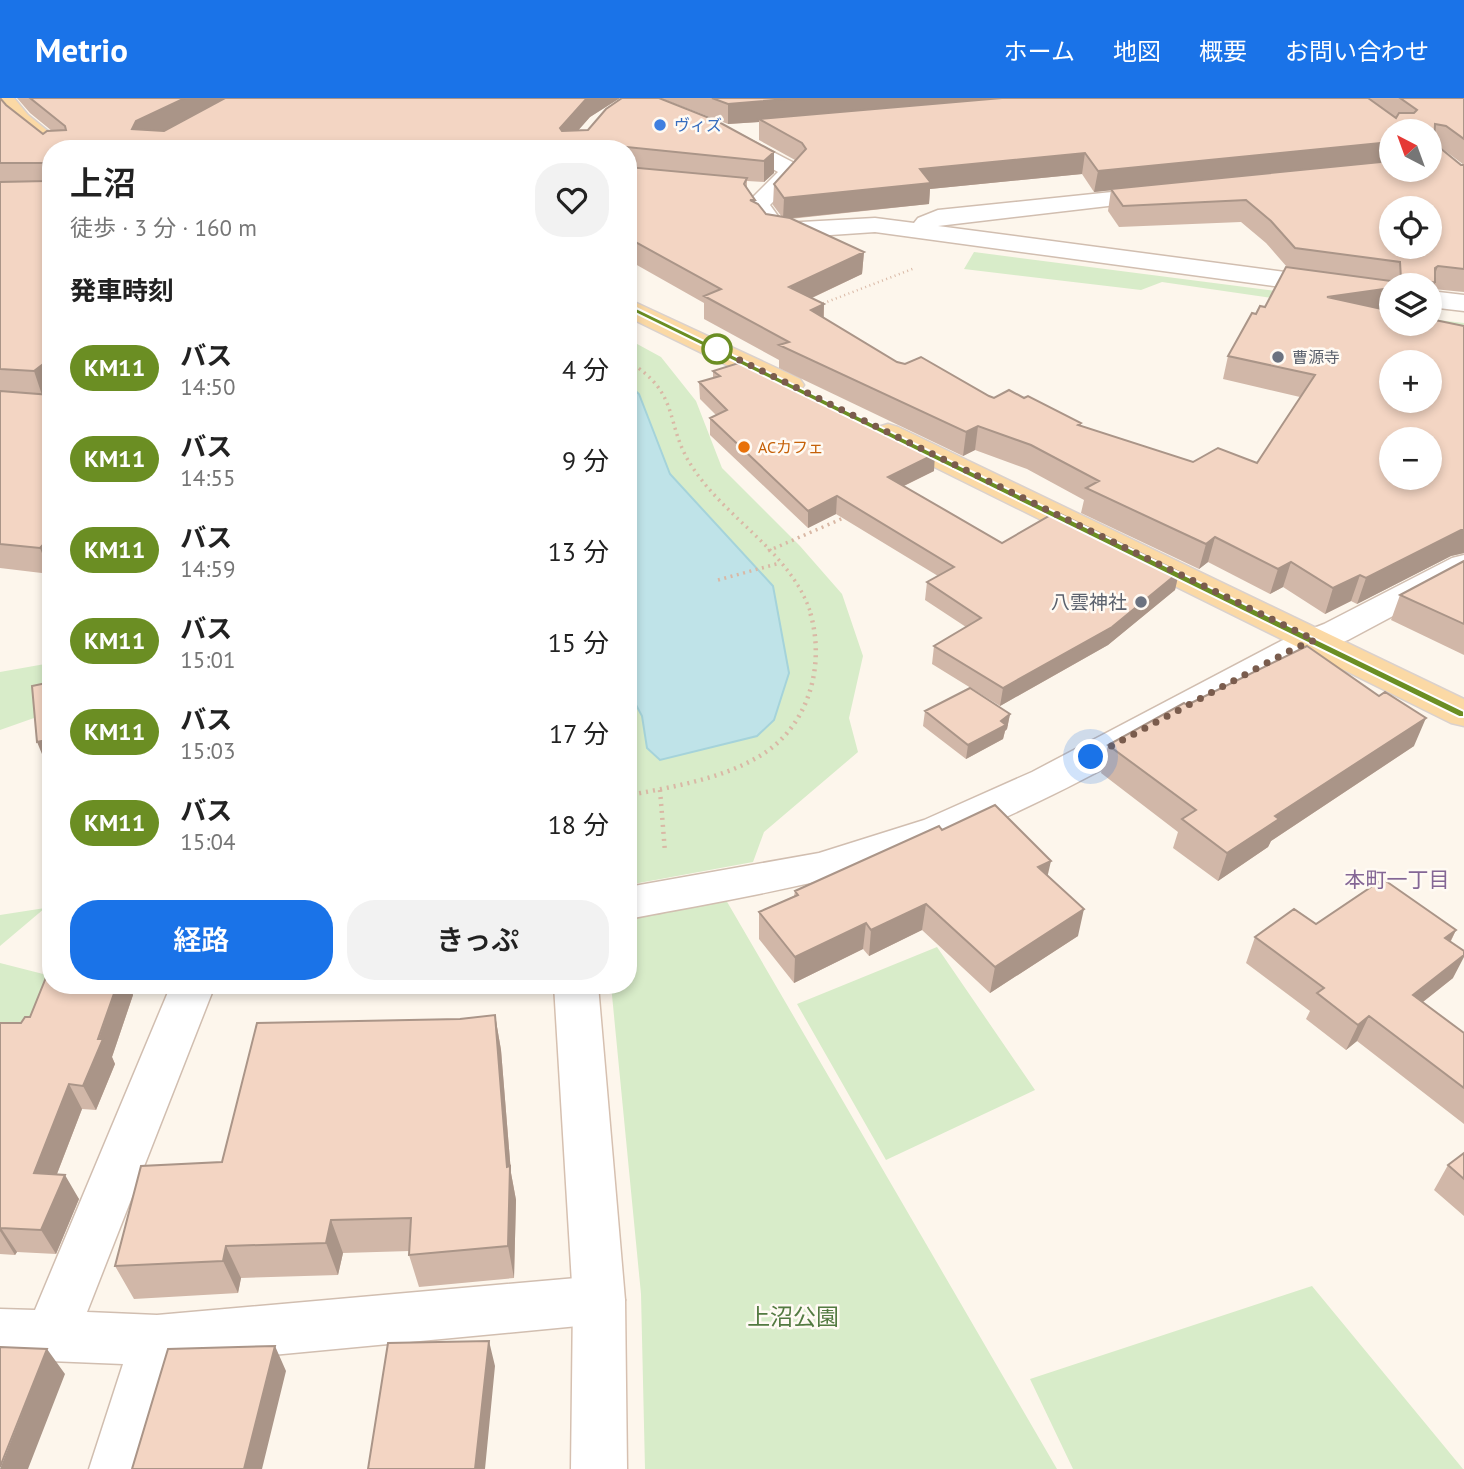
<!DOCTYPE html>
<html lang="ja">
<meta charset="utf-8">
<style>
:root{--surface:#fff;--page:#f2f2f2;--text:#222;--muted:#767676;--accent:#1a73e8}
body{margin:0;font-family:"PT Sans","Noto Sans JP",sans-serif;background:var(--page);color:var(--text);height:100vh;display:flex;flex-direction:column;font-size:26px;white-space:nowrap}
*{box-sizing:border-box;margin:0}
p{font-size:23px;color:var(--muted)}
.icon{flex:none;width:38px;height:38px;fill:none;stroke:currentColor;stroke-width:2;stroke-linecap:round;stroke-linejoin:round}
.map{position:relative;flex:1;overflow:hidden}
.details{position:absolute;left:42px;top:42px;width:595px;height:854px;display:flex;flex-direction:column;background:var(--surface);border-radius:28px;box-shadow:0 4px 10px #0003}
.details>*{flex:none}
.badge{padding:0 14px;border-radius:23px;font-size:24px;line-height:46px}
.needle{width:46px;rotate:319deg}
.buttons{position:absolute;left:1379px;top:21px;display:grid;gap:14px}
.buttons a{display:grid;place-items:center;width:63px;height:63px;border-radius:50%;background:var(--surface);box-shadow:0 4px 10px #0003;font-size:35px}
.you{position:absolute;width:35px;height:35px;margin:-18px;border:5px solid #fff;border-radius:50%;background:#1a73e8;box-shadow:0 0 0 10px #1a73e833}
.map>.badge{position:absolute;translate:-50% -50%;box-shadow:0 0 0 4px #fff}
h2{padding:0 28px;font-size:26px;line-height:63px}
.round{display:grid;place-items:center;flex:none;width:74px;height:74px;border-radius:28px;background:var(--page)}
.head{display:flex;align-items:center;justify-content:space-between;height:119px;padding:0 28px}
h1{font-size:33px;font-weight:600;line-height:52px}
.action{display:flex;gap:14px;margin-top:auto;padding:14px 28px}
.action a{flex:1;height:80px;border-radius:28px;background:var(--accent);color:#fff;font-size:28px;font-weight:600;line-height:80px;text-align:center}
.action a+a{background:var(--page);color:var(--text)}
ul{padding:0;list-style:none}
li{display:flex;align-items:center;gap:21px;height:91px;padding:0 28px}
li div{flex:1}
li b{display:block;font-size:26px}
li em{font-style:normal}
li .badge{min-width:77px;font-weight:700;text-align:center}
header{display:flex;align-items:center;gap:42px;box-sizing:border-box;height:98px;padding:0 35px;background:var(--accent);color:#fff}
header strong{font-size:33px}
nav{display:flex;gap:38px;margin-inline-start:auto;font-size:24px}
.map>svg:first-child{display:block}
.green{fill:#d8ecc9}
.water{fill:#bfe3e8;stroke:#a5d3da;stroke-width:2}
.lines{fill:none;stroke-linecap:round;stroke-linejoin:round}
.street-casing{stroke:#d1beb0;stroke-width:3}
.secondary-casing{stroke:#d6c0b0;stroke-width:3}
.primary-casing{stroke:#dad1cd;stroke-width:3}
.path-far2{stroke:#d9b8a5;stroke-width:2.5;stroke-dasharray:1 3.5;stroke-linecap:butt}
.path-far1{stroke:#d9b8a5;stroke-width:3.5;stroke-dasharray:2 4.5;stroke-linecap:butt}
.path{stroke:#d9b8a5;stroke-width:4.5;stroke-dasharray:2 5;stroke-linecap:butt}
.street{fill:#fff;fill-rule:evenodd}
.secondary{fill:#fff;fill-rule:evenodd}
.primary{fill:#fbd9a5;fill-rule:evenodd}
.wall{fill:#d1b7a8;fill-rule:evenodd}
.shaded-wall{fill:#aa9588}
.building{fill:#f3d5c3;stroke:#aa9588;stroke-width:2;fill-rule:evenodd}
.line{fill:#6b8e23;stroke:#fff;stroke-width:2}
.walk{stroke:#7a5c4d;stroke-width:7;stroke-dasharray:0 12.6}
.shop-dot{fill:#3f7fe0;stroke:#fffaf3;stroke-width:2.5}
.stop-dot{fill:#fff;stroke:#6b8e23;stroke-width:3.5}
.worship-dot{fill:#6b7280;stroke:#fffaf3;stroke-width:2.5}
.food-dot{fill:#e8710a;stroke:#fffaf3;stroke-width:2.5}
.labels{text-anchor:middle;stroke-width:5;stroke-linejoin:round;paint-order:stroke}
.far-shop-label{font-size:16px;fill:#366cbe;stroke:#fffaf3;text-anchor:start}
.far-worship-label{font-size:16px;fill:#5b616d;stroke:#fffaf3;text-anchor:start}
.far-food-label{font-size:16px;fill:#c56008;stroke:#fffaf3;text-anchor:start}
.worship-label{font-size:19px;fill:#5b616d;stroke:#fffaf3;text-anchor:end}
.neighbourhood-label{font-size:21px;fill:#846695;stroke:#fffaf3}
.near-park-label{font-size:23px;fill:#537a41;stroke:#fffaf3}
</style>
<header>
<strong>Metrio</strong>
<nav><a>ホーム</a><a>地図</a><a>概要</a><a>お問い合わせ</a></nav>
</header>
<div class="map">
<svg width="1464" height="1371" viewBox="0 0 1464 1371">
<rect width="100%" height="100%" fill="#fdf6ec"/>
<path class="green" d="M 974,154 L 1322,199 L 1391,226 L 1430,226 L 1430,221 L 1464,225 L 1464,250 L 1307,205 L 1162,184 L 1141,192 L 964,171 Z
M 628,241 L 661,259 L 696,303 L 722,370 L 800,448 L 842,496 L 863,558 L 849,620 L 858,654 L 764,734 L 753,764 L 628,787 Z
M 51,563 L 51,614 L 0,632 L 0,574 L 45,566 Z
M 726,802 L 1057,1371 L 645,1371 L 641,1196 L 611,887 L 628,887 L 628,821 Z
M 45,810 L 0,848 L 0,817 Z
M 937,849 L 1035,992 L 886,1062 L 797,906 Z
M 0,865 L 51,878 L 0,999 Z
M 1312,1188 L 1463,1371 L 1073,1371 L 1030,1281 Z"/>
<path class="water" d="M 628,286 L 639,296 L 670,376 L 773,488 L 789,575 L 774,622 L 757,638 L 660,662 L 647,650 L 642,618 L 628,592 Z"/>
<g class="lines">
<g class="street-casing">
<path id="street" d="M 727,30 L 800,68 L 803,73 L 770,107 L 783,125 L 875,120 L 914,125 L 918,120 L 938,112 L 1160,89 L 1168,91 L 1171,96 L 1168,101 L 938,128 L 1391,188 L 1391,204 L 875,134 L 786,140 L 766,135 L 746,106 L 778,74 L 719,41 L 716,36 L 719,31 Z
M 1430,193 L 1464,197 L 1464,213 L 1430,209 Z
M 1464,457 L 1464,480 L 1348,542 L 1305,559 C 1190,622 1075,693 952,742 C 848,783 738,800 628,821 L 628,789 L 819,755 L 924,722 L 1032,674 L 1281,543 L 1324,526 L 1452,460 Z
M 171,887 L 215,887 L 87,1214 L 157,1217 L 599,1178 L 617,1185 L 625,1202 L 617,1219 L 599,1226 L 177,1266 L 145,1371 L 89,1371 L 123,1266 L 0,1261 L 0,1211 L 35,1212 Z"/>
</g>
<g class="secondary-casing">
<path id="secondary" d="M 554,887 L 598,887 L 625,1202 L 627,1371 L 571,1371 L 573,1202 Z"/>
</g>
<g class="primary-casing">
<path id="primary" d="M 0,0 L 14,0 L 28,17 L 70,51 L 51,51 L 51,55 L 14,25 L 0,9 Z
M 628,201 L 800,281 L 804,287 L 800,293 L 790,295 L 780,293 L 628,219 Z
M 888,326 L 898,329 L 1464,601 L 1464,628 L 1451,625 L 878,341 L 873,335 L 878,329 Z"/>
</g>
<path class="path-far2" d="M 819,207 L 915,170"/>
<path class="path-far1" d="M 628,263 C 683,297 663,326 693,370 C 727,422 792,455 811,516
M 768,453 L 848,418
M 718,482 L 780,465"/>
<path class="path" d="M 660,692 L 665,754
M 628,693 L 630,697 C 672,689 721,681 758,659 C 809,630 826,567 810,514"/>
<use href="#street" class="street"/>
<use href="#secondary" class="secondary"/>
<use href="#primary" class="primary"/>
</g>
<path class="wall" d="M 0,0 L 6,7 L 43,36 L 52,33 L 30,15 L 17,0 L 620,0 L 590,19 L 578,32 L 774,54 L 774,75 L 764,84 L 747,83 L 747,90 L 755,102 L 755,105 L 766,116 L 782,119 L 773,107 L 774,86 L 795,62 L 759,42 L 759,24 L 728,26 L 660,0 L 1464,0 L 1464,67 L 1440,49 L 1461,67 L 1464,67 L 1464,194 L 1433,191 L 1430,200 L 1430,187 L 1389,212 L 1464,228 L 1464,455 L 1451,458 L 1357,506 L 1351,503 L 1325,516 L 1283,489 L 1270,496 L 1208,464 L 1199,471 L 1081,415 L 1084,402 L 1027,371 L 975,352 L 963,358 L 779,270 L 779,262 L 704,221 L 704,205 L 628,162 L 628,51 L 51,51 L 51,290 L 43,297 L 50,476 L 0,470 ZM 1391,33 L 1430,33 L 1430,72 L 1391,72 ZM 1082,76 L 1094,94 L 1111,92 L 1108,113 L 1119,129 L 1241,124 L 1266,145 L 1287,169 L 1265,209 L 1256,216 L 1228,258 L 1223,281 L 1300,299 L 1257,365 L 1193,364 L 1081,328 L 1081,325 L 989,298 L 897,264 L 824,220 L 824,206 L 812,200 L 862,176 L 864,154 L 790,121 L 929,106 L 930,91 Z
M 713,273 L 934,373 L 904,388 L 1002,445 L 1179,474 L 1175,492 L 1108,547 L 1000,608 L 932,566 L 934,548 L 966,529 L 925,502 L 927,484 L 938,478 L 836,416 L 808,430 L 710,337 L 710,320 L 716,317 L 700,301 L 699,284 L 713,280 Z
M 1464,463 L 1464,557 L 1391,522 L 1400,497 Z
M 1187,607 L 1414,648 L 1271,743 L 1268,749 L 1218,783 L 1173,750 L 1178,734 L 1101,675 L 1108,647 Z
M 925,613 L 1010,616 L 1007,631 L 1005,633 L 1003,641 L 966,661 L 923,628 Z
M 942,732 L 1048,778 L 1078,838 L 990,895 L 922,832 L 869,858 L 863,851 L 794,885 L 759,841 L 759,814 L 794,798 L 795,793 Z
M 1316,826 L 1456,832 L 1451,843 L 1453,880 L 1423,904 L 1464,935 L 1464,1026 L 1357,943 L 1346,952 L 1306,921 L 1310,913 L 1246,865 L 1255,839 Z
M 51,887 L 129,887 L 133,897 L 112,959 L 115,966 L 96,1012 L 82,1011 L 57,1076 L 79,1101 L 56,1156 L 17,1154 L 15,1157 L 0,1156 L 0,925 L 21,925 L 30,919 Z
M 495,917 L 501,952 L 511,1075 L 516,1102 L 514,1180 L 419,1189 L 409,1157 L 410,1153 L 343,1155 L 338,1177 L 241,1180 L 238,1195 L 134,1201 L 115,1168 L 222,1064 L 460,921 Z
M 1464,1055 L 1464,1118 L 1434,1092 L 1448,1067 Z"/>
<path class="shaded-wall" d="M 185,0 L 223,0 L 224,4 L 138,51 L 132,31 L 136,23 Z
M 587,0 L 620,0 L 590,19 L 562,51 L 560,30 Z
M 799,0 L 1028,0 L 759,21 L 759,24 L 728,26 L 728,6 Z
M 1391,44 L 1391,64 L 1094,94 L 1098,73 Z
M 774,54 L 774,75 L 764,84 L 764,63 Z
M 1085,55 L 1082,76 L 930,91 L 929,106 L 783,121 L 784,100 L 920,71 Z
M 864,154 L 862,176 L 788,211 L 789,189 Z
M 1438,168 L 1432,184 L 1435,184 L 1430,200 L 1430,187 L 1411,187 Z
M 1391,190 L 1391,212 L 1320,222 L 1327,199 Z
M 824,206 L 823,229 L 811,212 Z
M 51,260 L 51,290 L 42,297 L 34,273 Z
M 978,328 L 975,352 L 963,358 L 966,334 Z
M 935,356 L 934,373 L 887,396 L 888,379 Z
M 837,398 L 836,416 L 808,430 L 808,413 Z
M 1461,432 L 1464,432 L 1464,455 L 1451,458 L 1357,506 L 1366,480 Z
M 51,438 L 51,474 L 50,476 L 40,450 Z
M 1215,439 L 1208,464 L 1199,471 L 1206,446 Z
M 1291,464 L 1283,489 L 1270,496 L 1278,471 Z
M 1179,474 L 1175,492 L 1108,547 L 1000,608 L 1003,590 Z
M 1360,477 L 1351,503 L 1325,516 L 1333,490 Z
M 1010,616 L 1007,631 L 1005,633 L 1003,641 L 966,661 L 968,647 Z
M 1426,620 L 1414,648 L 1271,743 L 1268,749 L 1218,783 L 1227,755 L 1275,718 Z
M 51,641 L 51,672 L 49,673 L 37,644 Z
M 1051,763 L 1045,789 L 1038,769 Z
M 926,806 L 922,832 L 869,858 L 871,832 Z
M 1084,811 L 1078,838 L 990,895 L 995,869 Z
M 866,825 L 863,851 L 794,885 L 795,859 Z
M 1456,832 L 1443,858 L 1445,840 Z
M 1464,857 L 1464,859 L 1453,880 L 1400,922 L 1413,897 Z
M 117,887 L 129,887 L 133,897 L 112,959 L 115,966 L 96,1012 L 83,988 Z
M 495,917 L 501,952 L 511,1075 L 516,1102 L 514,1180 L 508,1148 L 507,1069 Z
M 1369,918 L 1357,943 L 1346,952 L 1358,927 Z
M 69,986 L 82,1011 L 48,1099 L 34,1075 Z
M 65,1077 L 79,1101 L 56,1156 L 41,1132 Z
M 331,1122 L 343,1155 L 338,1177 L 326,1145 Z
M 1,1130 L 17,1154 L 15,1157 L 0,1133 Z
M 226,1148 L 241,1180 L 238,1195 L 223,1163 Z
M 489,1243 L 495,1268 L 485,1371 L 475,1371 Z
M 275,1248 L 286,1273 L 262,1371 L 244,1371 Z
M 47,1251 L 65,1276 L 28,1371 L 0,1371 Z"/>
<path class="building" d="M 0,0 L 6,7 L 43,36 L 47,33 L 66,32 L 65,28 L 30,0 L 185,0 L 136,23 L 132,31 L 164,33 L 225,0 L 587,0 L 560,30 L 562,33 L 588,32 L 606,11 L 622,0 L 659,0 L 717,23 L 774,54 L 764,63 L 627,49 L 626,51 L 51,51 L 51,260 L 34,273 L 0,271 L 0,84 L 46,83 L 47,68 L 44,65 L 0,65 Z
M 712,0 L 799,0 L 728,6 Z
M 1002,0 L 1368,0 L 1396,20 L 1399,15 L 1414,15 L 1417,12 L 1400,0 L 1464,0 L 1464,41 L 1446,28 L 1435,26 L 1434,45 L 1461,67 L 1464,67 L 1464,171 L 1438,168 L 1435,170 L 1435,184 L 1411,187 L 1391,187 L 1391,190 L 1327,199 L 1391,213 L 1391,226 L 1430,226 L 1430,221 L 1464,228 L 1464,432 L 1461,432 L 1366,480 L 1360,477 L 1333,490 L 1291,464 L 1278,471 L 1215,439 L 1206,446 L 1086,390 L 1099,383 L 1031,347 L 978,328 L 966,334 L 779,247 L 789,244 L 704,198 L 721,191 L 628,140 L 628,69 L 747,80 L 744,86 L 755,102 L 750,102 L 758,106 L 766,116 L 790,120 L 864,154 L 789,189 L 824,206 L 811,212 L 897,264 L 905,266 L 921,259 L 989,298 L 994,300 L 1009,292 L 1024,300 L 1028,298 L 1081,325 L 1078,327 L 1193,364 L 1218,350 L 1257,365 L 1315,277 L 1228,258 L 1252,215 L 1256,216 L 1260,208 L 1265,209 L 1286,169 L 1398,184 L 1401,181 L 1400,164 L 1295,150 L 1271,123 L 1246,102 L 1123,108 L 1111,91 L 1391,63 L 1391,72 L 1430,72 L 1430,33 L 1391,33 L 1391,44 L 1098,73 L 1085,55 L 920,71 L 931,85 L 784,100 L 774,86 L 806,51 L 802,45 L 759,21 ZM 1391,110 L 1430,110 L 1430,149 L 1391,149 ZM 1391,264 L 1430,264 L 1430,303 L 1391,303 ZM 1391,341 L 1430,341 L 1430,380 L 1391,380 Z
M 745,263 L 935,356 L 888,379 L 1002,445 L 1056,414 L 1179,474 L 1112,529 L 1003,590 L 934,548 L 981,520 L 927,484 L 954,469 L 837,398 L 808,413 L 710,320 L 727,312 L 699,284 L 720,278 L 713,273 Z
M 0,293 L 51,297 L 51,438 L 40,450 L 0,446 Z
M 1464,463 L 1464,526 L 1400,497 Z
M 1307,548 L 1379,598 L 1385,594 L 1426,620 L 1275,718 L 1279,721 L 1227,755 L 1182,721 L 1196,712 L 1108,647 L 1184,605 L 1187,607 Z
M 51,584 L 51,641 L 37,644 L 32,588 Z
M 970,590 L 1010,616 L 1001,623 L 1006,627 L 968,647 L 925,613 Z
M 995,707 L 1051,763 L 1038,769 L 1084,811 L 995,869 L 926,806 L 871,832 L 866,825 L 795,859 L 759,814 L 798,797 L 795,793 L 939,728 L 942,732 Z
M 1383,781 L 1456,832 L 1445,840 L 1464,853 L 1464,857 L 1413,897 L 1464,935 L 1464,990 L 1369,918 L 1358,927 L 1317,895 L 1324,890 L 1255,839 L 1294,811 L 1316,826 Z
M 51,867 L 51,887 L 117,887 L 98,941 L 103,941 L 83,988 L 69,986 L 34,1075 L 65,1077 L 41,1132 L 1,1130 L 0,1133 L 0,925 L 21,925 L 25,919 L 30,919 Z
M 495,917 L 507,1069 L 510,1068 L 508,1148 L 409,1157 L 411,1120 L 331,1122 L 326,1145 L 226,1148 L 223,1163 L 115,1168 L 141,1068 L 222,1064 L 257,925 L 460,921 Z
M 1464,1055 L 1464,1081 L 1448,1067 Z
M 489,1243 L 475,1371 L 368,1371 L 388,1245 Z
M 275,1248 L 244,1371 L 132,1371 L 168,1251 Z
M 0,1249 L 47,1251 L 0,1369 Z"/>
<path class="line" d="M 628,206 L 1464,613 L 1464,619 L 1459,619 L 625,210 L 624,209 Z"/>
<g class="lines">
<path class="walk" d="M 717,251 L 1315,542 L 1293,551 L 1091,659"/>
</g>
<circle class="shop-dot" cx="660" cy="27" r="7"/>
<circle class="stop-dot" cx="717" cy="251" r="14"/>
<g class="worship-dot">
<circle cx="1278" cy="259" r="7"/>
<circle cx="1141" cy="504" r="7"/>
</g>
<circle class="food-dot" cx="744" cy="349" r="7"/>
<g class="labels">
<g class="far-shop-label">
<text x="674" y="33">ヴィズ</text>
</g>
<g class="far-worship-label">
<text x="1292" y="265">曹源寺</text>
</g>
<g class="far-food-label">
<text x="758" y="355">ACカフェ</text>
</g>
<g class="worship-label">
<text x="1127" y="511">八雲神社</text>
</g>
<g class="neighbourhood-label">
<text x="1397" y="789">本町一丁目</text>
</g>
<g class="near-park-label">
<text x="793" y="1227">上沼公園</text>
</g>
</g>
</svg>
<div class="buttons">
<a><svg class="needle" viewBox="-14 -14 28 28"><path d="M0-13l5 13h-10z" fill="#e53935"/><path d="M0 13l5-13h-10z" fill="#767676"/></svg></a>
<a><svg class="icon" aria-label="locate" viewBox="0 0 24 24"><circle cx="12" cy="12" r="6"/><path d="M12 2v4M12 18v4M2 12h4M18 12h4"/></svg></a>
<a><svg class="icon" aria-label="layers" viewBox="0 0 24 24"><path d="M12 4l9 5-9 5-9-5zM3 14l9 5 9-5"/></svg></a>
<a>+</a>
<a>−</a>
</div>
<div class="you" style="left:1091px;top:659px"></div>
<section class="details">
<div class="head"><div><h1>上沼</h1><p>徒歩 · 3 分 · 160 m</p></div><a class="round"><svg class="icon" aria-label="heart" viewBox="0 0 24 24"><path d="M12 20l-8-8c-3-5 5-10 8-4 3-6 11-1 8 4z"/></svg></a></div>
<h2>発車時刻</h2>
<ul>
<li><span class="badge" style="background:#6b8e23;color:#fff">KM11</span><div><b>バス</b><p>14:50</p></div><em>4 分</em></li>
<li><span class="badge" style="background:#6b8e23;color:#fff">KM11</span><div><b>バス</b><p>14:55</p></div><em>9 分</em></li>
<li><span class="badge" style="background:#6b8e23;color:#fff">KM11</span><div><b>バス</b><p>14:59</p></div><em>13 分</em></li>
<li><span class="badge" style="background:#6b8e23;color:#fff">KM11</span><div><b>バス</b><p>15:01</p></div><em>15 分</em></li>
<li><span class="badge" style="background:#6b8e23;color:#fff">KM11</span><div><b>バス</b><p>15:03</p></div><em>17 分</em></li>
<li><span class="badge" style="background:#6b8e23;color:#fff">KM11</span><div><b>バス</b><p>15:04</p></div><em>18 分</em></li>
</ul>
<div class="action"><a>経路</a><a>きっぷ</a></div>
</section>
</div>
